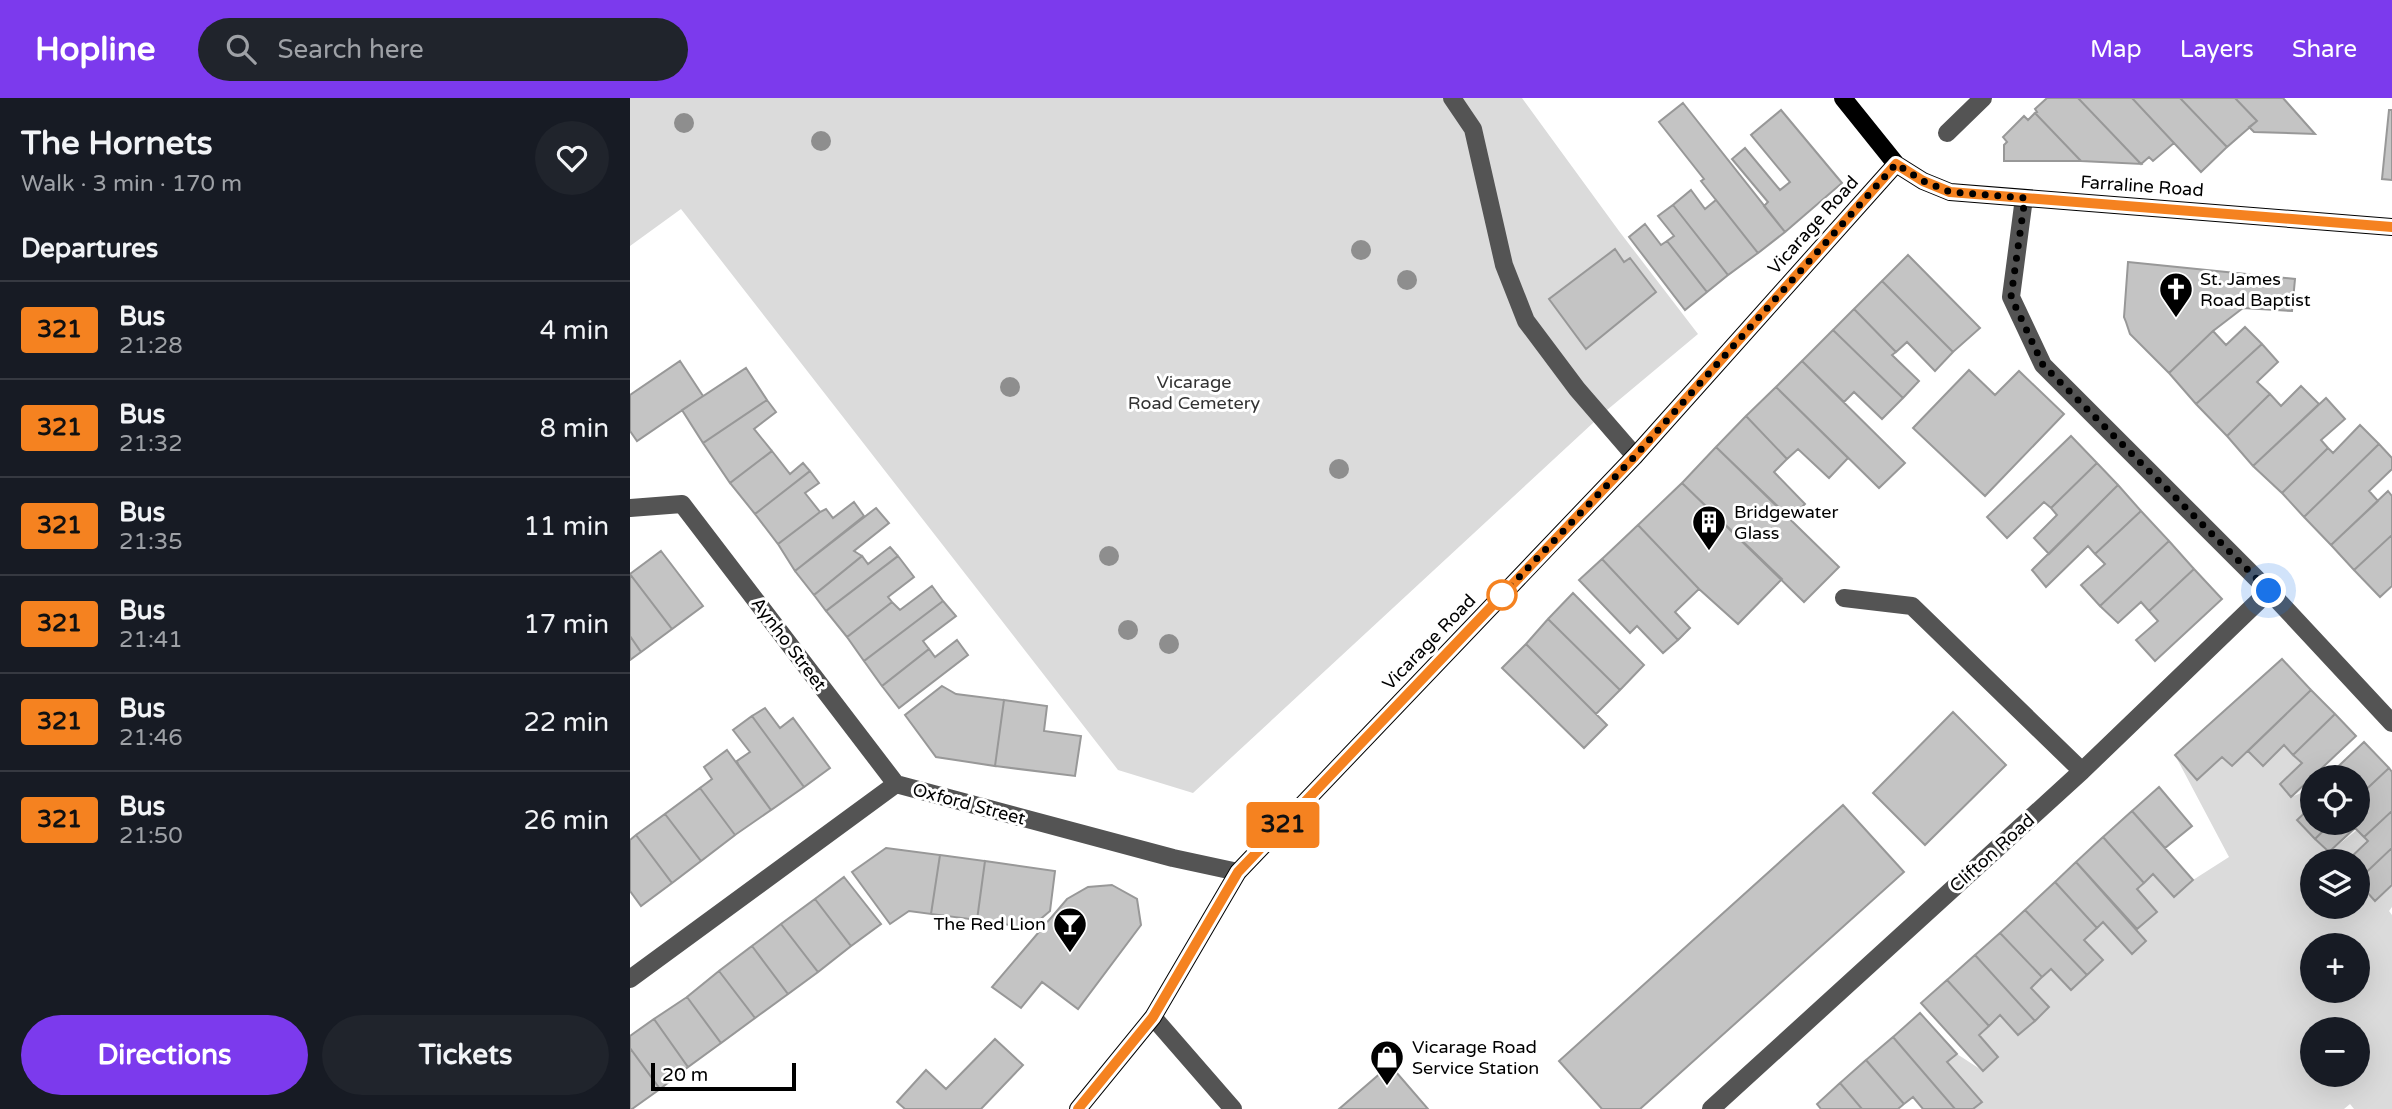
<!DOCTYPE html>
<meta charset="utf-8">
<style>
:root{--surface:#171b24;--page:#20242c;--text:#f1f3f6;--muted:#9ea1a6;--line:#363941;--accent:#7c3aed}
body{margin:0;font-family:"Varela Round",sans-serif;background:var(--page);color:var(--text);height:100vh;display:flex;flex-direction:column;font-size:26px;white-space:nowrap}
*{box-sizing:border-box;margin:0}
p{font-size:23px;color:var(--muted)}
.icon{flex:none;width:38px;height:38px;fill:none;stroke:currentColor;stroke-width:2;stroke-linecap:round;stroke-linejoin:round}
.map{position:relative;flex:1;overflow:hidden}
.drawer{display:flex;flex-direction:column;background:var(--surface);width:630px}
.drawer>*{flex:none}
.badge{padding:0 14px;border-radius:5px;font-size:24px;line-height:46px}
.buttons{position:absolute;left:1670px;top:667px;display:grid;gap:14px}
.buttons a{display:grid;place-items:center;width:70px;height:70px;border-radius:50%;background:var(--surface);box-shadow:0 7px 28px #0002;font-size:35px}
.scale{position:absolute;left:21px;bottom:18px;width:145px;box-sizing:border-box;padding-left:7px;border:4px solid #000;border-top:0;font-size:19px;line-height:24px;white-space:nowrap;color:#000;-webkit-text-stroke:5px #fff;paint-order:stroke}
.you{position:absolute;width:35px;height:35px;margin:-18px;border:5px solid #fff;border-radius:50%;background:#1a73e8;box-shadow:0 0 0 10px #1a73e833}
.map>.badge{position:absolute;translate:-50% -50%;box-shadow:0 0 0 4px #fff}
h2{padding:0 21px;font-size:26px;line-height:63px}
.round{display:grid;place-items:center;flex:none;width:74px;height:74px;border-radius:37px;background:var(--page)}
.overview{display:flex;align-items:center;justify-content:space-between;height:119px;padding:0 21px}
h1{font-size:33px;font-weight:700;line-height:52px}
.button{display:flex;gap:14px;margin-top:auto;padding:14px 21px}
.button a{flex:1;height:80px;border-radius:42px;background:var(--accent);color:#fff;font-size:28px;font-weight:700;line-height:80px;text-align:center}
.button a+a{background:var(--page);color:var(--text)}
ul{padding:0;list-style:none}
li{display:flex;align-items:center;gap:21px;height:98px;padding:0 21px;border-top:2px solid var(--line)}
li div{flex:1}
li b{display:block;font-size:26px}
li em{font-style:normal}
li .badge{min-width:77px;font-weight:700;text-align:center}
header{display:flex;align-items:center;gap:42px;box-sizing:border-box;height:98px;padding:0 35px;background:var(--accent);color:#fff}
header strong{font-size:33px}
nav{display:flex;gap:38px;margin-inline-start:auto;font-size:24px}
.search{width:490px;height:63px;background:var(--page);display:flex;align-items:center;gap:18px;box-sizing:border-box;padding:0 24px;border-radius:38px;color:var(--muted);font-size:26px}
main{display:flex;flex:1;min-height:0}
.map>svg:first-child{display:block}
.green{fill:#dbdbdb;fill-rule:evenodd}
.building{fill:#c4c4c4;stroke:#989898;stroke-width:2}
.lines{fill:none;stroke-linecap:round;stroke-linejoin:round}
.minor{stroke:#545454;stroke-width:18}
.major{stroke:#000;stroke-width:18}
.tree{fill:#8e8e8e}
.line-casing{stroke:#fff;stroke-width:16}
.line{stroke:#f58220;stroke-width:10}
.walk{stroke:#000;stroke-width:7;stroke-dasharray:0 12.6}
.stop-dot{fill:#fff;stroke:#f58220;stroke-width:3.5}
.labels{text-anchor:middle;stroke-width:6;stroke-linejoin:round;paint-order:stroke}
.street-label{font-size:18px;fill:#000;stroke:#fff}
.poi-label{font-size:18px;fill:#000;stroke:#fff;text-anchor:start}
.park-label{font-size:18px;fill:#323232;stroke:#fff}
</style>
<header>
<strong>Hopline</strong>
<div class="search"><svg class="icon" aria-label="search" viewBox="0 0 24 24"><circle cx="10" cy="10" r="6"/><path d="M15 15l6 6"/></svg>Search here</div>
<nav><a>Map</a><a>Layers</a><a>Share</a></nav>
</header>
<main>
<section class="drawer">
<div class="overview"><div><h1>The Hornets</h1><p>Walk · 3 min · 170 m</p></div><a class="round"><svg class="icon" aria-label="heart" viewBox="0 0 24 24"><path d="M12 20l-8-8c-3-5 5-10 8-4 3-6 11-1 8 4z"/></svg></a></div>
<h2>Departures</h2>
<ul>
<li><span class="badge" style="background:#f58220;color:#111">321</span><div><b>Bus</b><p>21:28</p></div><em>4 min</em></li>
<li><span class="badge" style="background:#f58220;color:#111">321</span><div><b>Bus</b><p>21:32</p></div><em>8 min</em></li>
<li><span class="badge" style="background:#f58220;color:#111">321</span><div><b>Bus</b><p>21:35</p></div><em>11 min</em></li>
<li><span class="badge" style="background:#f58220;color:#111">321</span><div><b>Bus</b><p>21:41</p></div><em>17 min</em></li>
<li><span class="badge" style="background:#f58220;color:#111">321</span><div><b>Bus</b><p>21:46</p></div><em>22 min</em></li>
<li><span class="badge" style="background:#f58220;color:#111">321</span><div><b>Bus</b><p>21:50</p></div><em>26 min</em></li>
</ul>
<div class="button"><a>Directions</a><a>Tickets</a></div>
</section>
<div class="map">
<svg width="1762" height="1011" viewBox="0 0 1762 1011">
<rect width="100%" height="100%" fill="#fff"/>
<path class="green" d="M 0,0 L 892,0 L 989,133 L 1068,236 L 977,312 L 563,695 L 488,672 L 51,111 L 0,148 Z
M 1654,647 L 1672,665 L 1650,687 L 1661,699 L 1682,691 L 1682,708 L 1668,722 L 1699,754 L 1727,732 L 1738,743 L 1717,763 L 1682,763 L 1682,808 L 1727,808 L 1727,784 L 1745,803 L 1762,787 L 1762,809 L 1759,813 L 1762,817 L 1762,1011 L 1724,1011 L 1720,1006 L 1714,1011 L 1343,1011 L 1351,1003 L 1317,964 L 1327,956 L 1353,973 L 1368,960 L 1349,937 L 1370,917 L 1388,937 L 1419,909 L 1401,890 L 1421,871 L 1441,892 L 1473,862 L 1454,842 L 1473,824 L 1502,855 L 1516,843 L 1507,831 L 1527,813 L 1507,791 L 1523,776 L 1544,799 L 1563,782 L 1599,759 L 1545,657 L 1567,681 L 1592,659 L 1602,668 L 1618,653 L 1633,668 ZM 1682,847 L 1727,847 L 1727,892 L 1682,892 ZM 1682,931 L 1727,931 L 1727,976 L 1682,976 Z"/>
<path class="building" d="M 1417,0 L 1448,0 L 1511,66 L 1451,63 L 1405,15 L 1407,14 L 1405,11 Z
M 1448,0 L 1502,0 L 1544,45 L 1523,63 L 1519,59 L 1511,66 Z
M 1502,0 L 1550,0 L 1597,49 L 1571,74 Z
M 1550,0 L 1605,0 L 1627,23 L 1597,49 Z
M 1605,0 L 1653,0 L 1685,36 L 1624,34 L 1619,29 L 1627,23 Z
M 1053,5 L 1155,134 L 1128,155 L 1071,83 L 1074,81 L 1029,24 Z
M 1151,12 L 1212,85 L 1155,134 L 1134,108 L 1138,104 L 1102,61 L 1115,50 L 1150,92 L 1160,84 L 1121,37 Z
M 1759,12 L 1762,12 L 1762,82 L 1752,81 Z
M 1405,15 L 1451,63 L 1374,63 L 1374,47 L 1377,44 L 1373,39 L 1394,18 L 1398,22 Z
M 1061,92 L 1075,111 L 1086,102 L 1128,155 L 1098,177 L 1043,107 Z
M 1043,107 L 1098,177 L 1077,194 L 1037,143 L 1044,138 L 1028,118 Z
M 1015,126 L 1031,147 L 1037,143 L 1077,194 L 1055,212 L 999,139 Z
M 985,151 L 994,164 L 1000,160 L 1026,194 L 956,251 L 919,201 Z
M 1278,157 L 1350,230 L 1323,254 L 1252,183 Z
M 1498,164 L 1665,181 L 1662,213 L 1613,210 L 1583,233 L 1539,275 L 1500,236 L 1496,224 L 1494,219 Z
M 1252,183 L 1323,254 L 1305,273 L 1277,244 L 1266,254 L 1224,211 Z
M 1224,211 L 1266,254 L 1262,257 L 1289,283 L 1273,300 L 1203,232 Z
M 1615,229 L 1632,246 L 1566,306 L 1539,275 L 1583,233 L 1596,247 Z
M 1203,232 L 1273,300 L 1252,321 L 1224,294 L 1214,304 L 1172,263 Z
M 1632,246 L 1648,264 L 1627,284 L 1640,296 L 1597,338 L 1566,306 Z
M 50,263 L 73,298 L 7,343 L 0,333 L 0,297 Z
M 1172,263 L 1275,365 L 1249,390 L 1146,289 Z
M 116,270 L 137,302 L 73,345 L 52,312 Z
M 1339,272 L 1365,297 L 1389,273 L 1434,316 L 1355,398 L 1283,330 Z
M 1671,288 L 1689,306 L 1623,368 L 1597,338 L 1640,296 L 1651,308 Z
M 1146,289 L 1218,360 L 1199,380 L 1168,351 L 1157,361 L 1116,318 Z
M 1696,300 L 1715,321 L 1691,342 L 1698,350 L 1652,395 L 1623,368 Z
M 137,302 L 146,314 L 124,331 L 142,353 L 100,385 L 73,345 Z
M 1116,318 L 1157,361 L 1144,374 L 1175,406 L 1160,420 L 1086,349 Z
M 1730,327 L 1749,346 L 1674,419 L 1652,395 L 1698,350 L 1703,355 Z
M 1441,338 L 1467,365 L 1421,410 L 1414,404 L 1377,440 L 1357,419 Z
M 1749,346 L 1762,360 L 1762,371 L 1739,393 L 1748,403 L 1701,447 L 1674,419 Z
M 1086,349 L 1209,469 L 1174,504 L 1052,385 Z
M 142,353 L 160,376 L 173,365 L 180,373 L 125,416 L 100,385 Z
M 1467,365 L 1488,387 L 1419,456 L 1404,440 L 1427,417 L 1421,410 Z
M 180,373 L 189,385 L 175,395 L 190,414 L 148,446 L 125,416 Z
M 1052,385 L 1152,481 L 1108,526 L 1069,491 L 1008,427 Z
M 1488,387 L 1511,413 L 1465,456 L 1458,448 L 1416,489 L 1402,472 Z
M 1758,393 L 1762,398 L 1762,437 L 1724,472 L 1701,447 Z
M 224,404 L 234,418 L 165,473 L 148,446 L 190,414 L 196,411 L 203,420 Z
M 246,410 L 259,425 L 224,453 L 232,458 L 184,497 L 165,473 Z
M 1511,413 L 1539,443 L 1470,508 L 1451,487 L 1475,466 L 1465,456 Z
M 1008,427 L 1069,491 L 1045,514 L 1060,530 L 1048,542 L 972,461 Z
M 1762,437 L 1762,488 L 1750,499 L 1724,472 Z
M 1539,443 L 1564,471 L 1519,513 L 1511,504 L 1488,525 L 1470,508 Z
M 260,449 L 268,458 L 196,513 L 184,497 L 232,458 L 238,466 Z
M 31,453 L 73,508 L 42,531 L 0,476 Z
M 268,458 L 284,479 L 258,499 L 262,504 L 217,539 L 196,513 Z
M 972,461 L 1048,542 L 1033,555 L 1007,528 L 1000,535 L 949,482 Z
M 1564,471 L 1592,501 L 1525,563 L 1506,542 L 1528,523 L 1519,513 Z
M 0,476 L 42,531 L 11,554 L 0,538 Z
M 302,488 L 313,503 L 234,563 L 217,539 L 262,504 L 270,512 Z
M 943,495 L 1014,567 L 990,592 L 918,521 Z
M 313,503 L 326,518 L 293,543 L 299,551 L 252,588 L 234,563 Z
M 918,521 L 990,592 L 966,616 L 896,546 Z
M 0,538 L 11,554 L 0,562 Z
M 327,542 L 338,557 L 269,610 L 252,588 L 299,551 L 305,559 Z
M 896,546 L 977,627 L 954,650 L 872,570 Z
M 1652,561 L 1681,592 L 1602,668 L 1592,659 L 1567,682 L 1545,657 Z
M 312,588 L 326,596 L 374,602 L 365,668 L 306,659 L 275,617 Z
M 1681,592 L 1705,616 L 1663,657 L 1654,647 L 1633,668 L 1618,653 Z
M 374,602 L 417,608 L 414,633 L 451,638 L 445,678 L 365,668 Z
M 135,610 L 150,630 L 163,620 L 200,670 L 174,689 L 122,618 Z
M 1323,614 L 1376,667 L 1295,747 L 1243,695 Z
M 1705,616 L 1726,638 L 1661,699 L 1650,686 L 1672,665 L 1663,657 Z
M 122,618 L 174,689 L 141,712 L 108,666 L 107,663 L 120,654 L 103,632 Z
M 1734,644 L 1759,670 L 1727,700 L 1727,679 L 1697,679 Z
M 97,652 L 141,712 L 105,737 L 70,690 L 82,681 L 74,669 Z
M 1759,670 L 1762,674 L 1762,713 L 1734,739 L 1725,730 L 1699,754 L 1685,741 L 1702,724 L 1727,724 L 1727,700 Z
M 1529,689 L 1562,728 L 1535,750 L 1502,713 Z
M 70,690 L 105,737 L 71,763 L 35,716 Z
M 1213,707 L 1274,774 L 1010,1011 L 972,1011 L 929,963 Z
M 1682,708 L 1682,724 L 1702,724 L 1685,741 L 1667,722 Z
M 1502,713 L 1563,782 L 1544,799 L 1523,776 L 1514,785 L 1473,739 Z
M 1762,713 L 1762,750 L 1727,783 L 1727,763 L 1717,763 L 1738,743 L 1734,739 Z
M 35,716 L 71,763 L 42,785 L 6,737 Z
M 6,737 L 42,785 L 11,808 L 0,793 L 0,742 Z
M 1473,739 L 1514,785 L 1507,791 L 1527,814 L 1507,831 L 1446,764 Z
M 256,750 L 310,757 L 301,816 L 279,813 L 260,826 L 222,774 Z
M 1762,750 L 1762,787 L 1745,803 L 1727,783 Z
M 310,757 L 355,763 L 347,822 L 301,816 Z
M 355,763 L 425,773 L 420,813 L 400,830 L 347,822 Z
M 1446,764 L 1516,843 L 1502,856 L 1473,824 L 1467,830 L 1425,784 Z
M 214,779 L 251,826 L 221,848 L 185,801 Z
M 1425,784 L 1467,830 L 1454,842 L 1473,862 L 1457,877 L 1395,812 Z
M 482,787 L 507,801 L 511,827 L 448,911 L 412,884 L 391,910 L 362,889 L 437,801 L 458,789 Z
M 185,801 L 221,848 L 188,874 L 151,826 Z
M 1395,812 L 1457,877 L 1441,892 L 1421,871 L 1412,879 L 1370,835 Z
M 151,826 L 188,874 L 158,896 L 122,848 Z
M 1370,835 L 1412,879 L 1401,890 L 1419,909 L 1405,923 L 1345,857 Z
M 122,848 L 158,896 L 125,920 L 89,873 Z
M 1345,857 L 1405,923 L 1388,937 L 1370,917 L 1359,928 L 1317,882 Z
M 89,873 L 125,920 L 91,945 L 57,899 Z
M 1317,882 L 1359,928 L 1349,937 L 1368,959 L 1353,973 L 1291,905 Z
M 57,899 L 91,945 L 58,969 L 24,921 Z
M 1290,915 L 1327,956 L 1317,964 L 1352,1004 L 1343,1011 L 1325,1011 L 1263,939 Z
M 24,921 L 58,969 L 30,991 L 0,950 L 0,938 Z
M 1263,939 L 1325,1011 L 1293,1011 L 1283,999 L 1274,1006 L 1236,962 Z
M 365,941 L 393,967 L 351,1011 L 275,1011 L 267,1004 L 296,972 L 316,991 Z
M 0,950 L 30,991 L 2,1011 L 0,1011 Z
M 1236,962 L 1274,1006 L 1268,1011 L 1232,1011 L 1210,985 Z
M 760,967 L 798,1011 L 709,1011 Z
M 1210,985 L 1232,1011 L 1191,1011 L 1187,1006 Z"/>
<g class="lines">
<path class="minor" d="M 822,0 L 843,31 L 874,167 L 896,223 L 947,291 L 1005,358
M 1317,35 L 1353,0
M 1394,100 L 1381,199 L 1413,267 L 1639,493 L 1762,625
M 0,410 L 52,406 L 266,686
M 1214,500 L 1282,508 L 1452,673
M 0,881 L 266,686 L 543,760 L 608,774
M 523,919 L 603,1011
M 1081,1011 L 1452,673 L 1639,493"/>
<path class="major" d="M 1213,0 L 1266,66 L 1293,83 L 1320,94 L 1762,129
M 448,1011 L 523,919 L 608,774 L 1005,358 L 1266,66"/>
</g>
<g class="tree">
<circle cx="54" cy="25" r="10"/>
<circle cx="191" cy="43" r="10"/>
<circle cx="731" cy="152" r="10"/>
<circle cx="777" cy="182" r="10"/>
<circle cx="380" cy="289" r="10"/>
<circle cx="709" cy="371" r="10"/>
<circle cx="479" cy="458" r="10"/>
<circle cx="498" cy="532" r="10"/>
<circle cx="539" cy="546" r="10"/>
</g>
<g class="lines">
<g class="line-casing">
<path id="line" d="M 448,1011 L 523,919 L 608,774 L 1005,358 L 1266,66 L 1293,83 L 1320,94 L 1762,129"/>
</g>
<use href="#line" class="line"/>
<path class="walk" d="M 872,497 L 1005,358 L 1266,66 L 1293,83 L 1320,94 L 1395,100 L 1381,199 L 1413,267 L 1639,493"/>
</g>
<defs>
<g id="church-pin" transform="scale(1.75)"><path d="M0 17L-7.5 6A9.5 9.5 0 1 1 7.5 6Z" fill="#000" stroke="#fff"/><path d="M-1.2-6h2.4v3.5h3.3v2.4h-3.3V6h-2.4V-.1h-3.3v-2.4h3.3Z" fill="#fff"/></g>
<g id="building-pin" transform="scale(1.75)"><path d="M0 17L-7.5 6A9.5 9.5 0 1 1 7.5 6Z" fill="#000" stroke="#fff"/><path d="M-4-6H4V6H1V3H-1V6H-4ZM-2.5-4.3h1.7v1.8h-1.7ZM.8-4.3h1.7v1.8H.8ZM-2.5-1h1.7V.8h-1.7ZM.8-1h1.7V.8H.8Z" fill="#fff"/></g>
<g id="bar-pin" transform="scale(1.75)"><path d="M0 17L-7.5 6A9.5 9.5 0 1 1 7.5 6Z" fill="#000" stroke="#fff"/><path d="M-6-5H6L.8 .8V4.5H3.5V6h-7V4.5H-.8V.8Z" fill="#fff"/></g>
<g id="shop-pin" transform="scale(1.75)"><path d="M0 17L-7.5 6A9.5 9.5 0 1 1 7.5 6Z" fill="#000" stroke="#fff"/><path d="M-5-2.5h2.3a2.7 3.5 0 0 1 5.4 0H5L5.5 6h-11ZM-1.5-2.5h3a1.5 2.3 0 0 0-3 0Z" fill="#fff"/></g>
</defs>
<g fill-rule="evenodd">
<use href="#church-pin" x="1546" y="191"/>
<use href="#building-pin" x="1079" y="424"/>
<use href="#bar-pin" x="440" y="826"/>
<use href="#shop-pin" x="757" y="959"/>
</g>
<circle class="stop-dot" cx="872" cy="497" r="14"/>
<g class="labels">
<g class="street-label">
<text transform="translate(1512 88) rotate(4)" y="6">Farraline Road</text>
<text transform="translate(1183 127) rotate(-48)" y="6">Vicarage Road</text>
<text transform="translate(799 544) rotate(-46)" y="6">Vicarage Road</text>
<text transform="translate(159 546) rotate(53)" y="6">Aynho Street</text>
<text transform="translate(339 706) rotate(15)" y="6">Oxford Street</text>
<text transform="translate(1362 755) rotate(-42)" y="6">Clifton Road</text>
</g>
<g class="poi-label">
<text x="1570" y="187">St. James<tspan x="1570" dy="21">Road Baptist</tspan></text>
<text x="1104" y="420">Bridgewater<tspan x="1104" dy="21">Glass</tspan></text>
<text x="416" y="832" text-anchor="end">The Red Lion</text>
<text x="782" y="955">Vicarage Road<tspan x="782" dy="21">Service Station</tspan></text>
</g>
<g class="park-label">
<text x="564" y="290">Vicarage<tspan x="564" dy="21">Road Cemetery</tspan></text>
</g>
</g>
</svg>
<div class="buttons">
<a><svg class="icon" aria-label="locate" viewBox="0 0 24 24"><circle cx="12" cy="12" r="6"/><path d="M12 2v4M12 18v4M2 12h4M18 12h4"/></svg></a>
<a><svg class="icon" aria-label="layers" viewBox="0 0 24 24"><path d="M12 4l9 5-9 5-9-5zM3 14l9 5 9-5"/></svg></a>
<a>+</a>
<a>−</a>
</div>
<div class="scale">20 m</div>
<div class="you" style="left:1639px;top:493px"></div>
<b class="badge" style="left:653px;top:727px;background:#f58220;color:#111">321</b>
</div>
</main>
